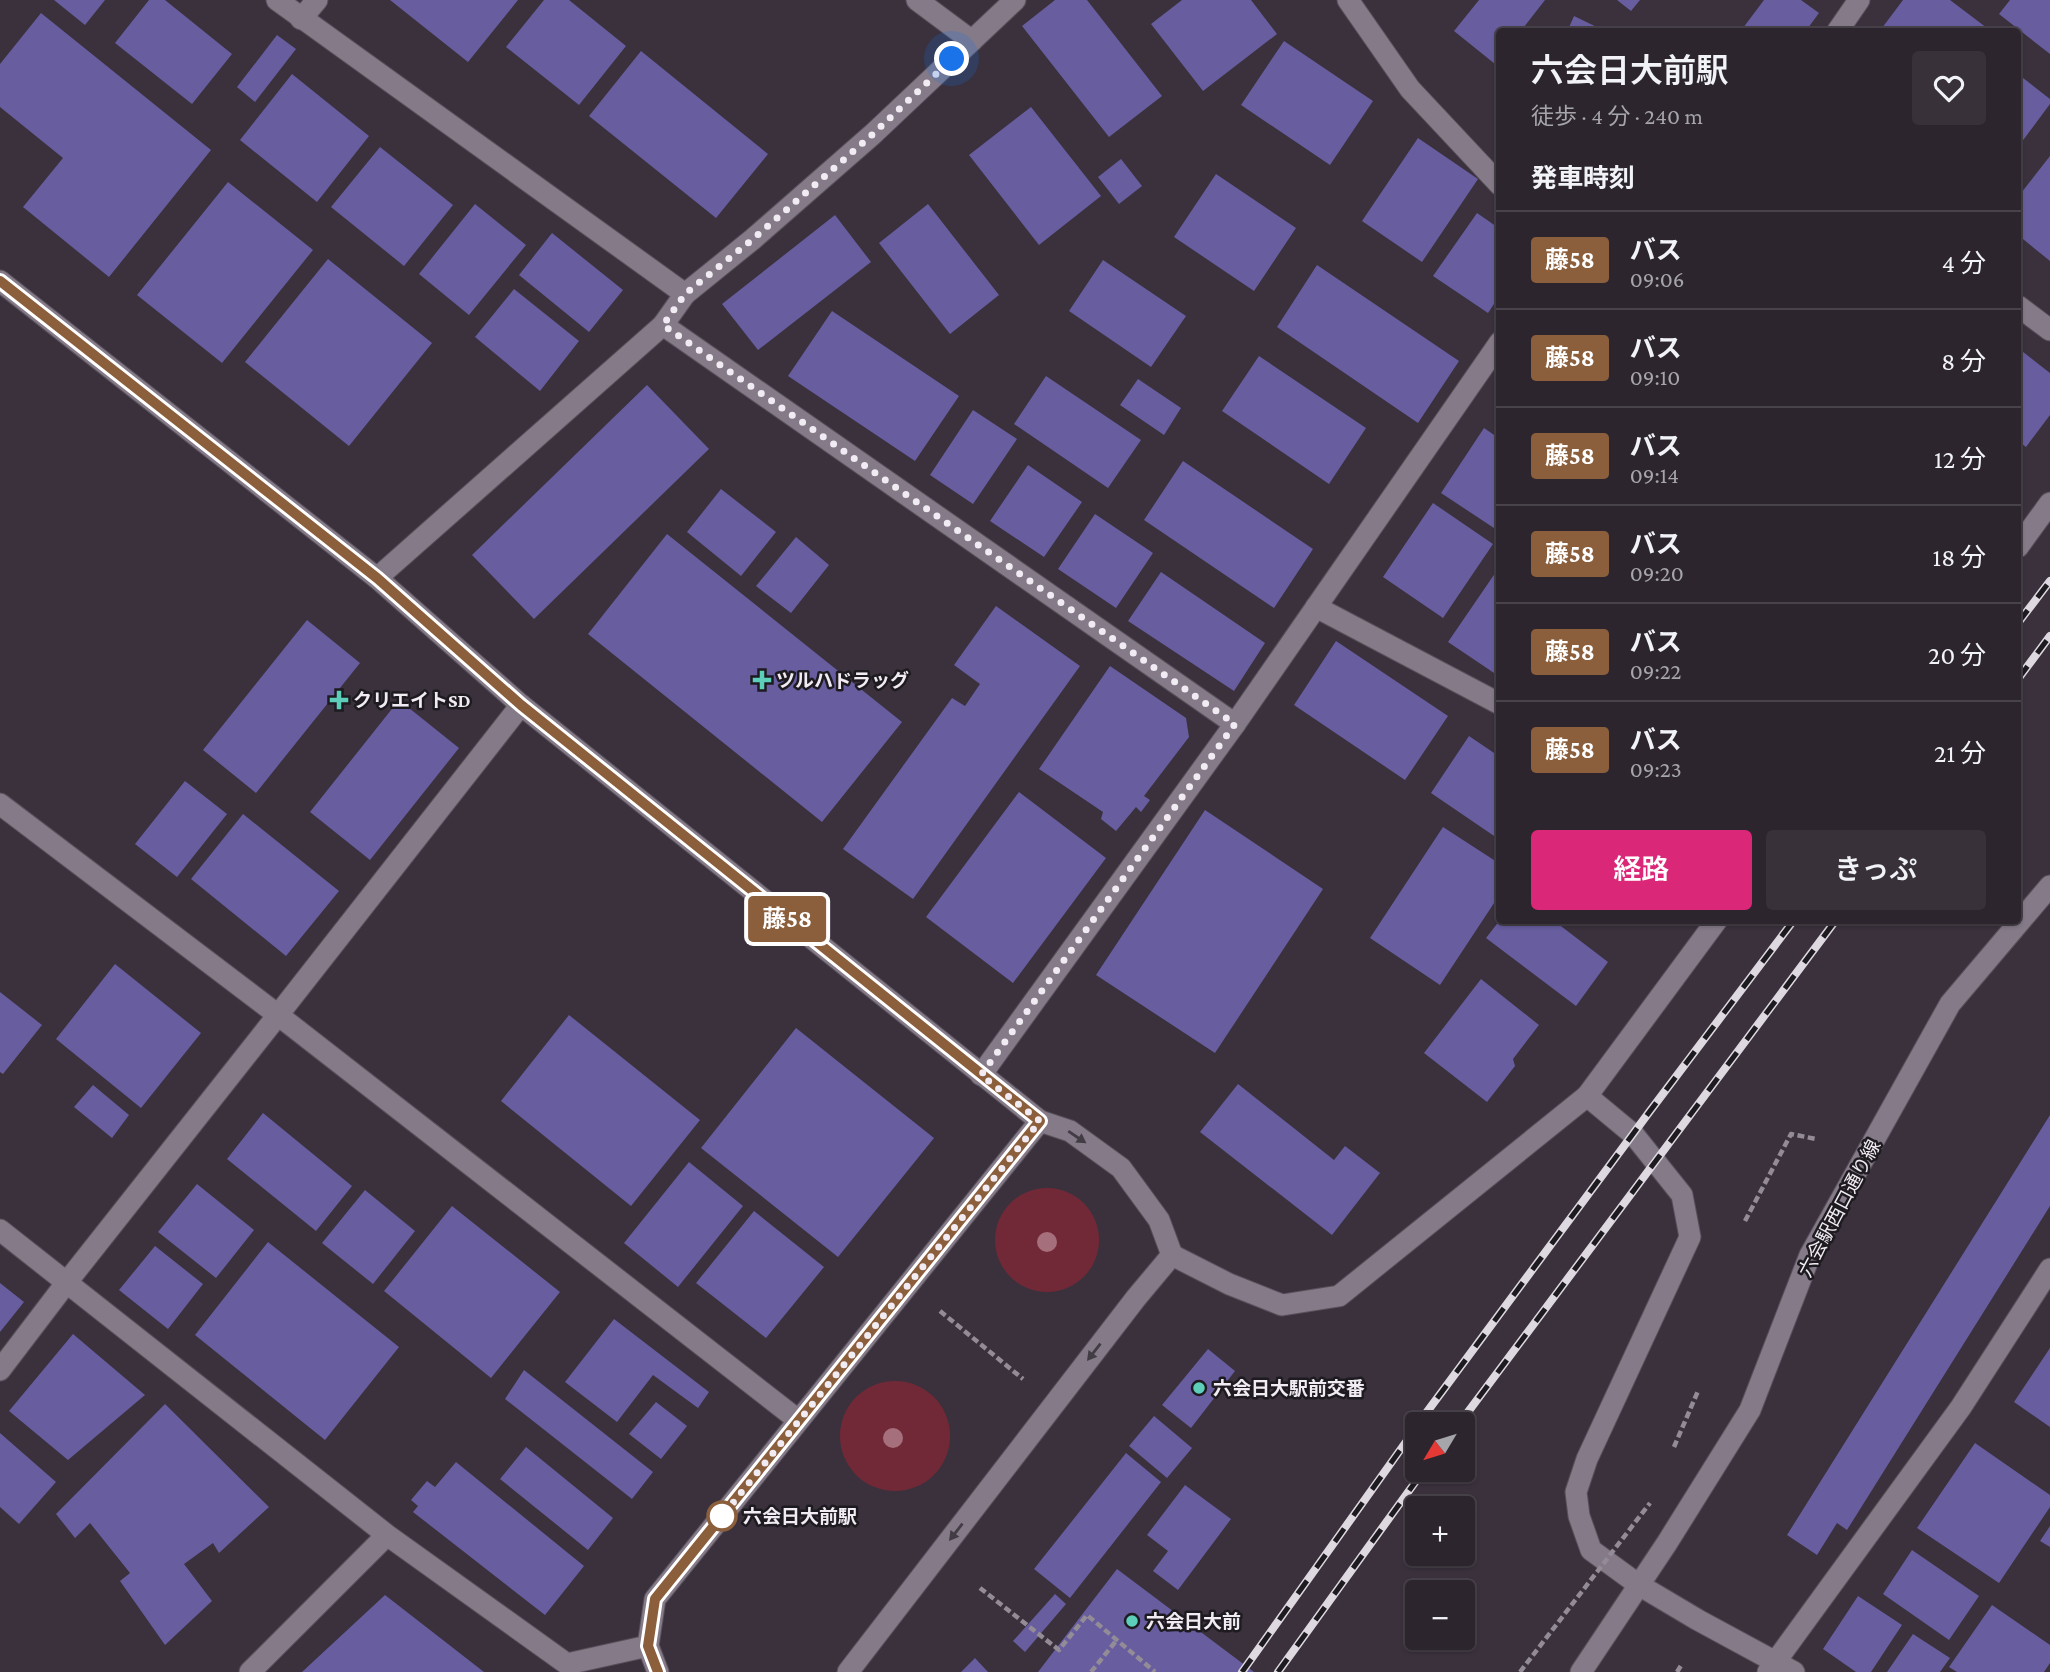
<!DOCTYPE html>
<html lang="ja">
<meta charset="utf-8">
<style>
:root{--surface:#2c252e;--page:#38313a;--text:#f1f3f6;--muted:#a6a5aa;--line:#48424a;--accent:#db2777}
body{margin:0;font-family:"Crimson Pro","Noto Sans JP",serif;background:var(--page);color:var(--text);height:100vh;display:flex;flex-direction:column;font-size:26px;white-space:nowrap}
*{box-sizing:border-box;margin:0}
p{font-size:23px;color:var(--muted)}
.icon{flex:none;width:38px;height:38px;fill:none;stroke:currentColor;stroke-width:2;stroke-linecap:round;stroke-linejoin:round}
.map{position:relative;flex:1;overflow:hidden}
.side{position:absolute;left:1496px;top:28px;width:525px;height:896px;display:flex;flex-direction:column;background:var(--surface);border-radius:7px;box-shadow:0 2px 5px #0004,0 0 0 2px var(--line)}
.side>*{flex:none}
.badge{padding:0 14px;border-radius:5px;font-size:24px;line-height:46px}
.needle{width:46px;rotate:232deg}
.fabs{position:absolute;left:1405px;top:1412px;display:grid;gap:14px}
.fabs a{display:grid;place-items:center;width:70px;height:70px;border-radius:7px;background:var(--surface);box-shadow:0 2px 5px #0004,0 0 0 2px var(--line);font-size:35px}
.you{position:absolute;width:35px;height:35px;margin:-18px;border:5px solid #fff;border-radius:50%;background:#1a73e8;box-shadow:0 0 0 10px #1a73e833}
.map>.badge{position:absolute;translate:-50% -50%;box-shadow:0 0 0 4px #fff}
h2{padding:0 35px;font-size:26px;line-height:63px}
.round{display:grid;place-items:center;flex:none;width:74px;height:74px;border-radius:7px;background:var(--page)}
.headline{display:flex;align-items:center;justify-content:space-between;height:119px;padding:0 35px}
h1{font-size:33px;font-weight:600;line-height:52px}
.primary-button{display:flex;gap:14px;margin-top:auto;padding:14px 35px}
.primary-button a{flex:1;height:80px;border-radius:7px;background:var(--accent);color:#fff;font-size:28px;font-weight:600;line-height:80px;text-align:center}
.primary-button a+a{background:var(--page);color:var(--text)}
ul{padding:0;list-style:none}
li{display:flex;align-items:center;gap:21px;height:98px;padding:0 35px;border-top:2px solid var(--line)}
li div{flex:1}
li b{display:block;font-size:26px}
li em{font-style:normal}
li .badge{min-width:77px;font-weight:700;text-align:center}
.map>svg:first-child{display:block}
.green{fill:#722937}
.building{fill:#675d9f}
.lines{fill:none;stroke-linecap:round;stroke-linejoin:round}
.lane-casing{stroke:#57505a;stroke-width:23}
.street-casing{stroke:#57505a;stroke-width:23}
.secondary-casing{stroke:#57505a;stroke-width:23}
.path{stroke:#938c96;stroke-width:4.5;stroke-dasharray:7 3.5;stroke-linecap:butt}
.lane{stroke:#847a88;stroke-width:21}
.street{stroke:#847a88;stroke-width:21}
.secondary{stroke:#847a88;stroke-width:21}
.rail-casing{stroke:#ded8e1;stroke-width:8}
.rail{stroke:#1e1b20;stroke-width:5;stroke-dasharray:16;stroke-linecap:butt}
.path-bridge{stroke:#938c96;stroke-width:4.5;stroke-dasharray:7 3.5;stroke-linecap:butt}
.tree{fill:#a56f7b}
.oneway{fill:#423c44}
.line-casing{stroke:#fff;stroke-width:16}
.line{stroke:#8b5e3c;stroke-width:10}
.walk{stroke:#f1ebf3;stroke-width:7;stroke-dasharray:0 12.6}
.poi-dot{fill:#5cceba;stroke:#1e1b20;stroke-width:2.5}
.stop-dot{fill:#fff;stroke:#8b5e3c;stroke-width:3.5}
.labels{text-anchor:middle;stroke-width:5;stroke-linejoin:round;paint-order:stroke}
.poi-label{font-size:19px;font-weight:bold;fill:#f1ebf3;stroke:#1e1b20;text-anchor:start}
.street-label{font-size:19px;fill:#f1ebf3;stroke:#1e1b20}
.stop-label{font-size:19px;font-weight:bold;fill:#f1ebf3;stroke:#1e1b20;text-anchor:start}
</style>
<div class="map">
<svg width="2050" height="1672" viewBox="0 0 2050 1672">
<rect width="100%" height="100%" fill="#3a313d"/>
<path class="green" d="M995 1240a52 52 0 1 1 104 0a52 52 0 1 1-104 0Z
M840 1436a55 55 0 1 1 110 0a55 55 0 1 1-110 0Z"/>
<path class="building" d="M 54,0 L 105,0 L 85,25 Z
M 149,0 L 165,0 L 232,54 L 192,104 L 115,43 Z
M 390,0 L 518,0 L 468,62 Z
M 544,0 L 569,0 L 626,46 L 579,105 L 506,47 Z
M 1055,0 L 1087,0 L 1162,96 L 1109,137 L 1022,26 Z
M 1182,0 L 1251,0 L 1277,34 L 1203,91 L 1151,24 Z
M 1479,0 L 1545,0 L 1520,32 L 1500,32 L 1500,58 L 1495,64 L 1454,31 Z
M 1617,0 L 1640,0 L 1631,11 Z
M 1764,0 L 1801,0 L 1819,13 L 1805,32 L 1740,32 Z
M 1903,0 L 1950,0 L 1987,28 L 1985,32 L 1879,32 Z
M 2010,0 L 2050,0 L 2050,54 L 1999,14 Z
M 41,13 L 211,150 L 109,277 L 23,207 L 63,158 L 0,107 L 0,64 Z
M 1574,16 L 1607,32 L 1567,32 Z
M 277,35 L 296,49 L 255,102 L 237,87 Z
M 1284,41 L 1373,101 L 1330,165 L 1241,105 Z
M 641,51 L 768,154 L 716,218 L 589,116 Z
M 292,74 L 369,136 L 317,202 L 240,140 Z
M 2018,74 L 2050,99 L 2050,104 L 2018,147 Z
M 1031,107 L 1101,196 L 1039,245 L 969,155 Z
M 1418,138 L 1478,179 L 1422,262 L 1362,221 Z
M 380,147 L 453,205 L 404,266 L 331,207 Z
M 2050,156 L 2050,261 L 2018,235 L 2018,197 Z
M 1121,159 L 1142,186 L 1119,204 L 1098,177 Z
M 1216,174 L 1296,228 L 1254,291 L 1174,237 Z
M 228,182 L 313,250 L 222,363 L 137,295 Z
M 475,204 L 526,245 L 469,315 L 419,274 Z
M 928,204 L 999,295 L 950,334 L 879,243 Z
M 1477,213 L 1500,229 L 1500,295 L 1488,313 L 1433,276 Z
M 835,215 L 871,262 L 758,350 L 722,304 Z
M 552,233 L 623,290 L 589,332 L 519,275 Z
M 328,259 L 432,343 L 349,446 L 245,362 Z
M 1103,260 L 1186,316 L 1151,367 L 1069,311 Z
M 1317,265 L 1459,361 L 1418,423 L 1277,327 Z
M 514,289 L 579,341 L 540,391 L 475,337 Z
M 832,311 L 959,396 L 915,461 L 788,376 Z
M 2018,348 L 2050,373 L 2050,415 L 2026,447 L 2018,441 Z
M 1259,356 L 1366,428 L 1329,484 L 1222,411 Z
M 1046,376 L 1141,440 L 1108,488 L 1014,424 Z
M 1138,379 L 1181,408 L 1164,435 L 1120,405 Z
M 647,385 L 709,449 L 534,619 L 472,555 Z
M 973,410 L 1017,439 L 973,504 L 930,475 Z
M 1484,428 L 1500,439 L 1500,532 L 1441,493 Z
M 1183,461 L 1313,549 L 1274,608 L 1144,520 Z
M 1028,465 L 1082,502 L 1044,557 L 990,521 Z
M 721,489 L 776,532 L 741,576 L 687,532 Z
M 1433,503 L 1493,544 L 1443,618 L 1383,577 Z
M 1095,514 L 1153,553 L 1116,608 L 1058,569 Z
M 667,534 L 902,722 L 822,822 L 588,634 Z
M 796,537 L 829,565 L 791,613 L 756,586 Z
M 1500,566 L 1500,677 L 1448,642 Z
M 1161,572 L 1265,643 L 1234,691 L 1128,621 Z
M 996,606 L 1080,666 L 913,899 L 843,849 L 952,698 L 965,706 L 980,684 L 954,665 Z
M 307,620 L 360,663 L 256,793 L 203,750 Z
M 1336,641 L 1448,716 L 1405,780 L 1294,705 Z
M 1110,666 L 1186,718 L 1189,737 L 1144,796 L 1150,800 L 1141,812 L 1136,807 L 1116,831 L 1101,819 L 1103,812 L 1039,769 Z
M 399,700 L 459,748 L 370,860 L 310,812 Z
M 1469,736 L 1500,757 L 1500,840 L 1431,793 Z
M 185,781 L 227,814 L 177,877 L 135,844 Z
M 1019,792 L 1106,858 L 1013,983 L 926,917 Z
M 1205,810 L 1323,889 L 1215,1053 L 1096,975 Z
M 243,814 L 339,891 L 286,956 L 191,879 Z
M 1443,827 L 1500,864 L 1500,894 L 1440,985 L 1370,938 Z
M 1500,920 L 1553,920 L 1608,962 L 1576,1006 L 1486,938 Z
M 115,964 L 201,1033 L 141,1108 L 56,1039 Z
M 1481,979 L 1539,1025 L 1513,1059 L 1515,1066 L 1487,1102 L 1424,1053 Z
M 0,992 L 42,1025 L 3,1074 L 0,1072 Z
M 569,1015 L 700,1120 L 631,1206 L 501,1101 Z
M 796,1028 L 934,1138 L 838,1257 L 701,1148 Z
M 1238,1084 L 1334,1160 L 1345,1146 L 1380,1173 L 1332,1235 L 1200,1132 Z
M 93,1085 L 129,1115 L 112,1138 L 74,1107 Z
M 263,1113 L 352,1186 L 316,1231 L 227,1159 Z
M 2050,1115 L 2050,1206 L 1847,1530 L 1837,1523 L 1817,1555 L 1787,1535 Z
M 689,1162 L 743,1206 L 678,1287 L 624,1243 Z
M 197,1184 L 254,1230 L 216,1278 L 158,1232 Z
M 365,1190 L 415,1231 L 373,1284 L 322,1243 Z
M 452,1206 L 560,1292 L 491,1378 L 384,1291 Z
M 754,1211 L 824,1267 L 766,1338 L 696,1283 Z
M 268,1242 L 399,1347 L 325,1440 L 195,1335 Z
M 155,1246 L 203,1284 L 168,1329 L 119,1290 Z
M 0,1283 L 24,1302 L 0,1332 Z
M 614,1319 L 709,1392 L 698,1408 L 653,1375 L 617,1422 L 565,1382 Z
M 73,1334 L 145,1395 L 68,1460 L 9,1411 Z
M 2050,1348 L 2050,1427 L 2014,1402 Z
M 1208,1349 L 1235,1371 L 1191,1428 L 1162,1405 Z
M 524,1370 L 653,1472 L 632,1499 L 505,1399 Z
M 656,1402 L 687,1426 L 661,1459 L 629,1434 Z
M 165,1404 L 269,1507 L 219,1553 L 213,1543 L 184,1564 L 212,1601 L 165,1645 L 120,1581 L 130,1573 L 90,1523 L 75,1538 L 56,1514 Z
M 1154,1416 L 1192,1448 L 1167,1478 L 1129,1446 Z
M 0,1433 L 56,1482 L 19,1524 L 0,1507 Z
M 1975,1443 L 2050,1495 L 2050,1507 L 1999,1583 L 1917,1528 Z
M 526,1447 L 613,1518 L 588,1550 L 500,1479 Z
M 1126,1453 L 1161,1482 L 1070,1598 L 1034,1569 Z
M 456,1462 L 584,1566 L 545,1615 L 413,1512 L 418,1506 L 411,1500 L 427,1481 L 435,1487 Z
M 1185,1485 L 1231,1519 L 1178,1590 L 1153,1571 L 1168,1551 L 1147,1535 Z
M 2050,1526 L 2050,1547 L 2040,1541 Z
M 1912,1550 L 1979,1596 L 1949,1640 L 1883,1594 Z
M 1117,1569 L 1254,1672 L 1038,1672 Z
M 1055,1594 L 1066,1604 L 1025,1652 L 1013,1641 Z
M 385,1595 L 484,1672 L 302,1672 Z
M 1858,1596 L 1902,1625 L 1871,1672 L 1856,1672 L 1823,1649 Z
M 1992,1605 L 2050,1645 L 2050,1663 L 2044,1672 L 1957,1672 L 1949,1667 Z
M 1913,1634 L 1950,1658 L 1940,1672 L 1887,1672 Z
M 975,1658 L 988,1672 L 961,1672 Z"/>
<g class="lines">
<g class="lane-casing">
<path id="lane" d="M 277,0 L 685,294 L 663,325 L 377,578
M 278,1015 L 521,705
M 981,1075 L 1235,724 L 1500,342
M 1587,1096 L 1717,920
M 1639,1585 L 1698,1620 L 1794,1672
M 1768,1672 L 1961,1407 L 2050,1269"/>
</g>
<g class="street-casing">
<path id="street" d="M 917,0 L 972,41
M 1348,0 L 1410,89 L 1500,185
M 301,19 L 317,0
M 1837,32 L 1859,0
M 685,294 L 753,239 L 873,134 L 1015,0
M 2018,306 L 2050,330
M 663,325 L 1235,724
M 2018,547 L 2050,503
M 1316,607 L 1500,704
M 0,804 L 278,1015 L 798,1420
M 0,1230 L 387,1535 L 567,1664 L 648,1646
M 0,1370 L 67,1282 L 278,1015
M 250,1672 L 387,1535
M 658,1672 L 648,1646 L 655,1599 L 1040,1121 L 1070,1131 L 1121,1168 L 1159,1220 L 1172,1255 L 1136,1298 L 848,1672"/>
</g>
<g class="secondary-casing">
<path id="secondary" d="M 0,281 L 377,578 L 521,705 L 1040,1121
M 1172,1255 L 1229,1284 L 1282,1305 L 1339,1296 L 1587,1096 L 1634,1135 L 1682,1195 L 1690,1237 L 1587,1459 L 1576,1492 L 1579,1516 L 1591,1550 L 1639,1585
M 1581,1672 L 1667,1543 L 1750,1410 L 1810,1255 L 1950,1004 L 2050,886"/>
</g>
<path class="path" d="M 1745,1221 L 1791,1134 L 1816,1139
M 940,1311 L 1023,1379
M 1674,1447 L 1698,1391
M 980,1588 L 1059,1650 L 1087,1615 L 1155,1672
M 1091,1672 L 1116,1641
M 1677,1672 L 1682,1664"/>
<use href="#lane" class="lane"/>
<use href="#street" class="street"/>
<use href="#secondary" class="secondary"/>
<g class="rail-casing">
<path id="rail" d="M 2018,623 L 2050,581
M 2018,679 L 2050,636
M 1418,1424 L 1650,1111 L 1794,920
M 1459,1424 L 1836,920
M 1242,1672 L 1418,1425
M 1278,1672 L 1424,1470"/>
</g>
<use href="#rail" class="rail"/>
<path class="path-bridge" d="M 1520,1672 L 1650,1503"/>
</g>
<g class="tree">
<circle cx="1047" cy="1242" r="10"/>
<circle cx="893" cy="1438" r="10"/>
</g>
<defs><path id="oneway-solid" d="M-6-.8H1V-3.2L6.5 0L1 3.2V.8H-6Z" transform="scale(1.75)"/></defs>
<g class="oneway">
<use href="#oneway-solid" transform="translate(1077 1137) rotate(34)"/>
<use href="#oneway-solid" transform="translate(1094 1352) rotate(128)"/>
<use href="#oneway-solid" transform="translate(956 1532) rotate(128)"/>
</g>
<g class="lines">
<g class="line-casing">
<path id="line" d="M 0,281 L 377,578 L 521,705 L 1040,1121 L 655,1599 L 648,1646 L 658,1672"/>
</g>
<use href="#line" class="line"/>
<path class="walk" d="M 722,1516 L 716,1524 L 1040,1121 L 981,1075 L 1235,724 L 663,325 L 685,294 L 753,239 L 873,134 L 952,59"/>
</g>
<g class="poi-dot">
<path d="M758.5 669.5h7v7h7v7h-7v7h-7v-7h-7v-7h7z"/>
<path d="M335.5 689.5h7v7h7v7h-7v7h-7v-7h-7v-7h7z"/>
<circle cx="1199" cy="1388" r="7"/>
<circle cx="1132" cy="1621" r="7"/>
</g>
<circle class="stop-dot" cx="722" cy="1516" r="14"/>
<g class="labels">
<g class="poi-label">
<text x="776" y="687">ツルハドラッグ</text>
<text x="353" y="707">クリエイトSD</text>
<text x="1213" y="1395">六会日大駅前交番</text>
<text x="1146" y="1628">六会日大前</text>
</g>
<g class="street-label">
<text transform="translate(1839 1208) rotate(-62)" y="7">六会駅西口通り線</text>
</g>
<g class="stop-label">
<text x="743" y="1523">六会日大前駅</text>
</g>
</g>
</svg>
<div class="fabs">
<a><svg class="needle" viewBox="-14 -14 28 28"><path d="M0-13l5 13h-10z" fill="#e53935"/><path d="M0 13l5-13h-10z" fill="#a6a5aa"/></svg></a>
<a>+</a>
<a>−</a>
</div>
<div class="you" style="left:952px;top:59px"></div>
<b class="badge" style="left:787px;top:919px;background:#8b5e3c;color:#fff">藤58</b>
<section class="side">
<div class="headline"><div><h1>六会日大前駅</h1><p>徒歩 · 4 分 · 240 m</p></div><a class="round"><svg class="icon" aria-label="heart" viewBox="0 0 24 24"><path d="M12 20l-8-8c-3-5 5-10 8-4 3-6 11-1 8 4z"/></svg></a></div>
<h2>発車時刻</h2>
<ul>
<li><span class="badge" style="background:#8b5e3c;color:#fff">藤58</span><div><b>バス</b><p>09:06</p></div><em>4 分</em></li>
<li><span class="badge" style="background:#8b5e3c;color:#fff">藤58</span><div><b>バス</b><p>09:10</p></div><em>8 分</em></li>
<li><span class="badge" style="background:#8b5e3c;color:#fff">藤58</span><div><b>バス</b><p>09:14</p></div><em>12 分</em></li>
<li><span class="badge" style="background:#8b5e3c;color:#fff">藤58</span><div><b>バス</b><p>09:20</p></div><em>18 分</em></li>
<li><span class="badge" style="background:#8b5e3c;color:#fff">藤58</span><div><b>バス</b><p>09:22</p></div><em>20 分</em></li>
<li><span class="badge" style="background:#8b5e3c;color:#fff">藤58</span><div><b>バス</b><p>09:23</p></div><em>21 分</em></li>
</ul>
<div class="primary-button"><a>経路</a><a>きっぷ</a></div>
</section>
</div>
